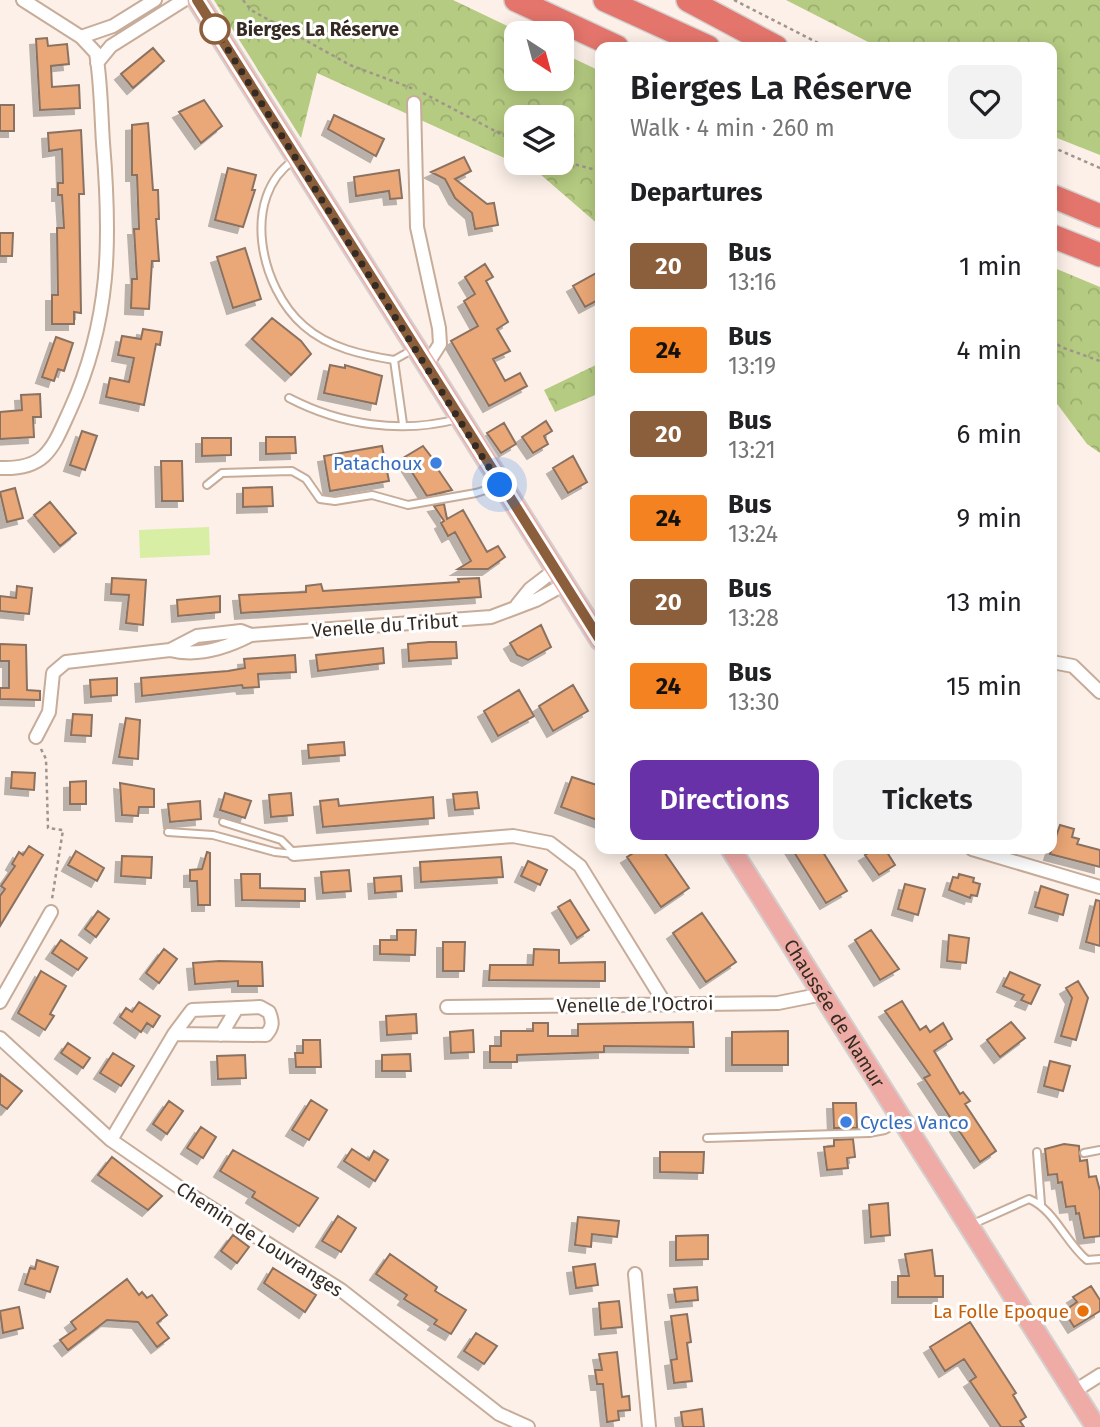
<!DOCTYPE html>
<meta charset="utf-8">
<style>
:root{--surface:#fff;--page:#f2f2f2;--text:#202124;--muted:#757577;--accent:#6831a8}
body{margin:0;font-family:"Fira Sans",sans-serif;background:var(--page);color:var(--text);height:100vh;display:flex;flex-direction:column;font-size:26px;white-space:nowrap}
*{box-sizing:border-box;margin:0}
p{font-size:23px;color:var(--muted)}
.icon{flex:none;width:38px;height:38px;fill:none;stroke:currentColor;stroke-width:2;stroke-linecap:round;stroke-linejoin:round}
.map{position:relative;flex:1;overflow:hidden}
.details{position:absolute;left:595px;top:42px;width:462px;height:812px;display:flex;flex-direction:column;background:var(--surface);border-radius:14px;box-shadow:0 4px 18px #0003}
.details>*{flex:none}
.badge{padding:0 14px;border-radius:5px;font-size:24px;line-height:46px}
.needle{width:46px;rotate:144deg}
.controls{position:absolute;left:504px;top:21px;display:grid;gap:14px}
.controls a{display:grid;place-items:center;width:70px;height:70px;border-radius:14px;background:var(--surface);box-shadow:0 4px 18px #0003;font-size:35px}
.you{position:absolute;width:35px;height:35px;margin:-18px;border:5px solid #fff;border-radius:50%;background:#1a73e8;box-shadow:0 0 0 10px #1a73e833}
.map>.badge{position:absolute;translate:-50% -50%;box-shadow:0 0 0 4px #fff}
h2{padding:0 35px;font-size:26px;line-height:63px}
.round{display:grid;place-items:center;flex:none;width:74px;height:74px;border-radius:14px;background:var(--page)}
.overview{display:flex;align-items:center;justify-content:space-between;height:119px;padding:0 35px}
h1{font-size:33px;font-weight:600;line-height:52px}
.action{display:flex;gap:14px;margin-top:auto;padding:14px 35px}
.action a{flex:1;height:80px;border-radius:14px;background:var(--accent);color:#fff;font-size:28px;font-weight:600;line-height:80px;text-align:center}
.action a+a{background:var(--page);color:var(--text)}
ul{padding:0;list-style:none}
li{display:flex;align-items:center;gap:21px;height:84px;padding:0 35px}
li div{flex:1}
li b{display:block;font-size:26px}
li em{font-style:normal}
li .badge{min-width:77px;font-weight:700;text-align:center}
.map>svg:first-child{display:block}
.grass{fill:#d7eea4}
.forest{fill:url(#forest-crowns);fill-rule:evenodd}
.building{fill:#eaa777;stroke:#8b7261;stroke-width:2;filter:url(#shadow)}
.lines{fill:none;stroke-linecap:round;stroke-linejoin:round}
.service-casing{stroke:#c7ac99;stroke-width:10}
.minor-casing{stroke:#c7ac99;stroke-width:16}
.primary-casing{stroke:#d3d0cf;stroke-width:23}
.motorway-casing{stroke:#d3d0cf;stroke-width:26}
.path{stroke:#a0958d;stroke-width:2.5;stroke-dasharray:3.5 3.5;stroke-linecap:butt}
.service{stroke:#fff;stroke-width:6}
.minor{stroke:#fff;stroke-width:12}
.primary{stroke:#efaca7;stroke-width:19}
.motorway{stroke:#e4756c;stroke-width:23}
.line-casing{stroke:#fff;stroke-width:16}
.line{stroke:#8b5e3c;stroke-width:10}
.walk{stroke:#352b23;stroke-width:7;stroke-dasharray:0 12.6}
.stop-dot{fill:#fff;stroke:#8b5e3c;stroke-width:3.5}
.shop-dot{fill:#3f7fe0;stroke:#fff;stroke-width:2.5}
.food-dot{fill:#e8710a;stroke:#fff;stroke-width:2.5}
.labels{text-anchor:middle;stroke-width:6;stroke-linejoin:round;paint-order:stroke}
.stop-label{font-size:19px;font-weight:bold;fill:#352b23;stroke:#fff;text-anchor:start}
.shop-label{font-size:19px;fill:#366cbe;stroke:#fff;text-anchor:end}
.street-label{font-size:19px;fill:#352b23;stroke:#fff}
.food-label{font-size:19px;fill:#c56008;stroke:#fff;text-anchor:end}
</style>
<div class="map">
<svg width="1100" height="1427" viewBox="0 0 1100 1427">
<defs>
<pattern id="forest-crowns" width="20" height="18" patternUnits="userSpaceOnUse" patternTransform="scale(1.75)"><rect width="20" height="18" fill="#b5cb81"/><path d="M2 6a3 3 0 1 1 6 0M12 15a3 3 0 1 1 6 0" fill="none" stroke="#9cae6f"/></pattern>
<filter id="shadow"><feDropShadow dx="-6" dy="6" stdDeviation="0" flood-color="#0004"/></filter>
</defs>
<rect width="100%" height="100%" fill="#fcf0e8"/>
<path class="grass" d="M 209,527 L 210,555 L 140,558 L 139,530 Z"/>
<path class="forest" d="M 214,0 L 453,0 L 522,33 L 516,33 L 516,79 L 562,79 L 562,53 L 600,71 L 600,226 L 540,174 L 317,73 L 301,138 ZM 516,117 L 562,117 L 562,163 L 516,163 Z
M 786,0 L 1100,0 L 1100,155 L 1052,136 L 1052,47 L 878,47 Z
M 1052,267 L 1100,287 L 1100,453 L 1087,444 L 1052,397 Z
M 600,363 L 600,393 L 555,412 L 544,390 Z"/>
<path class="building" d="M 47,38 L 48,46 L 67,44 L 69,64 L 51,66 L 52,87 L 79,85 L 80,108 L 40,110 L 36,39 Z
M 153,48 L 164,61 L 133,88 L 121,74 Z
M 204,100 L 222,126 L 201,143 L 179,112 Z
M 0,105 L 14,105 L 14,131 L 0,131 Z
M 334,115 L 384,139 L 376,156 L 328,129 Z
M 148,123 L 153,190 L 158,190 L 159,219 L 156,219 L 159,261 L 152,261 L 149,309 L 131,308 L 132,279 L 137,279 L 134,229 L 139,229 L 137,175 L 132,175 L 132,125 Z
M 81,130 L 84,194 L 79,194 L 81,313 L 74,312 L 74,324 L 52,324 L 52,295 L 58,295 L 57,228 L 64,228 L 62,195 L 58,195 L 58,183 L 63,183 L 62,149 L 49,151 L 48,133 Z
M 464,157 L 471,171 L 455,179 L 487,204 L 494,203 L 498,225 L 475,229 L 472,213 L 455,198 L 445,179 L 431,172 Z
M 228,168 L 256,175 L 252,190 L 255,190 L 243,227 L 215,220 Z
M 399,170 L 402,198 L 390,199 L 389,191 L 356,196 L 354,177 Z
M 0,233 L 13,233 L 12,256 L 0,256 Z
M 245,248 L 261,299 L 233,308 L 217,257 Z
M 485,264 L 493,277 L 486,281 L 508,322 L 497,329 L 510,351 L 493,359 L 505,381 L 520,373 L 527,386 L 489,406 L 451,341 L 478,326 L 464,301 L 475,294 L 465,277 Z
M 600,271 L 600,299 L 585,307 L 573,286 Z
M 272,318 L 301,341 L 311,354 L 291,375 L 252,339 Z
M 143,329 L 162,332 L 160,345 L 156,344 L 144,405 L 106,397 L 110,378 L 129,382 L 134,358 L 118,355 L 122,336 L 141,339 Z
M 56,337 L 73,343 L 64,371 L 58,369 L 54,381 L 42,377 Z
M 330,365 L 345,368 L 345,365 L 382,376 L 376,404 L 324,393 Z
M 40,394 L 41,417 L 33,417 L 34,437 L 0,439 L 0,412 L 22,410 L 21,395 Z
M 546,421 L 552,431 L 544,436 L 548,444 L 533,453 L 522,437 Z
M 504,423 L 516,444 L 501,453 L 487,433 Z
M 82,431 L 97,436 L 85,470 L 70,465 Z
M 266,437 L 295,437 L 296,453 L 266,454 Z
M 202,438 L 231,438 L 231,455 L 202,456 Z
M 382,446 L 389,481 L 330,491 L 324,456 Z
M 423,446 L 439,467 L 437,468 L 452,490 L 427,496 L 403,458 Z
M 573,456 L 587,482 L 568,493 L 553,468 Z
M 161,461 L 182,461 L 183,501 L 162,501 Z
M 272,487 L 273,506 L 243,507 L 243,488 Z
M 15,488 L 23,518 L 7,522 L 0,492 Z
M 50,502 L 76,533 L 60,546 L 34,515 Z
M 444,504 L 447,519 L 463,510 L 487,552 L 498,546 L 505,557 L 488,569 L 458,569 L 471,561 L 455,532 L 448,536 L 441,523 L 444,521 L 434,506 Z
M 112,578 L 146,580 L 143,625 L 126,623 L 129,595 L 111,594 Z
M 479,578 L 481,597 L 241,613 L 239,595 L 306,592 L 306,586 L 321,584 L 323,591 L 459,582 L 458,579 Z
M 17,586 L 32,588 L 29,614 L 0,611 L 0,596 L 16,598 Z
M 220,596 L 220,612 L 178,616 L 177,600 Z
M 541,625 L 551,647 L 528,660 L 517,655 L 510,643 Z
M 429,642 L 456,642 L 457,658 L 409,661 L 408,644 Z
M 0,644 L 26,645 L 27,690 L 40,691 L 40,700 L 0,699 L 0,688 L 9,688 L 9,661 L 0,661 Z
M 383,648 L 384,663 L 318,671 L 316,655 Z
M 295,655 L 296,672 L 258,674 L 259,687 L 243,688 L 242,685 L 142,696 L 141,678 L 228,671 L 245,668 L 244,659 Z
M 117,678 L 117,695 L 91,697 L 90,680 Z
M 573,685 L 588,711 L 553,731 L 539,706 Z
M 519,690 L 534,716 L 498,736 L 484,711 Z
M 73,714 L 92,715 L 91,736 L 71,735 Z
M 126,718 L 140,720 L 138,759 L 119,757 Z
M 344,742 L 345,755 L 309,758 L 308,745 Z
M 12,772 L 35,773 L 34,790 L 11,788 Z
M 572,777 L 600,786 L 600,821 L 561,807 Z
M 86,781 L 86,804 L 70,804 L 70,782 Z
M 120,783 L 154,789 L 154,807 L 139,807 L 138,816 L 122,815 Z
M 477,792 L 479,808 L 455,810 L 453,794 Z
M 225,793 L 251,801 L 245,818 L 220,810 Z
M 291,793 L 293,815 L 271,817 L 269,795 Z
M 433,797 L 434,818 L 323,827 L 320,801 L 338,799 L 339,806 Z
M 200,801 L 201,819 L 170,822 L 168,804 Z
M 1060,825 L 1074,829 L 1072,837 L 1079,839 L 1077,844 L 1100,850 L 1100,867 L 1050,854 Z
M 29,846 L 43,855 L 0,926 L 0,896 L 5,889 L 1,886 L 15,866 L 12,864 L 19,852 L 23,855 Z
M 640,849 L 662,849 L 689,888 L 661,907 L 627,857 Z
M 792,849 L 821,849 L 847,891 L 826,903 Z
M 875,849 L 877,853 L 885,849 L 895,865 L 879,875 L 865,855 Z
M 76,851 L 104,868 L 97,881 L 68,865 Z
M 207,852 L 210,853 L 210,905 L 198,905 L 197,881 L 190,881 L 190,870 L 202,869 Z
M 122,856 L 152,857 L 151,878 L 121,876 Z
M 501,857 L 503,877 L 421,882 L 420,862 Z
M 528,861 L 547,870 L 540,885 L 521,876 Z
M 349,870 L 351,891 L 323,893 L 321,872 Z
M 241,874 L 260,874 L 260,888 L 305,889 L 305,901 L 242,900 Z
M 959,874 L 974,878 L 973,882 L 980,884 L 977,896 L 971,895 L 970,898 L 949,890 L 953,877 L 958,878 Z
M 401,876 L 402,891 L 375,893 L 374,878 Z
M 905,884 L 925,889 L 918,915 L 898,909 Z
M 1041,886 L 1068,895 L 1063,915 L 1035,907 Z
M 570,900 L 589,930 L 577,938 L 558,907 Z
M 1096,900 L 1100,901 L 1100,946 L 1086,942 Z
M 98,911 L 109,919 L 96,937 L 85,929 Z
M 702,913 L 736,962 L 706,982 L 673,933 Z
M 397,930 L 416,930 L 415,955 L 380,954 L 380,940 L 397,940 Z
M 871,930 L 899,969 L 880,980 L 855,940 Z
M 949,935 L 969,938 L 966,963 L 947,961 Z
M 61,940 L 87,958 L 78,970 L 52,953 Z
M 443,942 L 465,942 L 464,971 L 443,971 Z
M 164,949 L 177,959 L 159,983 L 146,973 Z
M 534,949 L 559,950 L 559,963 L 605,962 L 605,981 L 489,980 L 490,965 L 533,965 Z
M 219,961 L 262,962 L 263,986 L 238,986 L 238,981 L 195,984 L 193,963 Z
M 41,971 L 66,986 L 50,1014 L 54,1016 L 45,1030 L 18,1013 Z
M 1010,972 L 1040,985 L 1031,1004 L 1021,1000 L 1024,995 L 1003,986 Z
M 1078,981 L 1088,998 L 1076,1040 L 1061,1036 L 1072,998 L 1066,988 Z
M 902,1001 L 920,1030 L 926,1026 L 930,1032 L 943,1023 L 952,1039 L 934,1051 L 960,1094 L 963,1092 L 970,1101 L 965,1104 L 996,1151 L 980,1162 L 924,1078 L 930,1075 L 885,1011 Z
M 139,1002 L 160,1016 L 153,1027 L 147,1023 L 141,1032 L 120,1017 L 126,1008 L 132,1012 Z
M 416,1014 L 417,1033 L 387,1035 L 386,1016 Z
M 693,1022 L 694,1047 L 604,1046 L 604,1052 L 517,1055 L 517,1062 L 490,1062 L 490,1046 L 501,1046 L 501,1031 L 533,1031 L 533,1023 L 548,1023 L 548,1036 L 578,1036 L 578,1024 Z
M 1011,1022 L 1025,1038 L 1000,1057 L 987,1040 Z
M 473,1030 L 474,1052 L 451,1053 L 450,1032 Z
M 788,1031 L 788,1065 L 732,1065 L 732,1032 Z
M 303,1040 L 320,1040 L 321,1067 L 296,1067 L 295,1053 L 303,1053 Z
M 68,1043 L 90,1058 L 83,1068 L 61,1053 Z
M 113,1053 L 134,1066 L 121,1086 L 100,1073 Z
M 410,1054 L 411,1071 L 382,1071 L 382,1055 Z
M 245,1055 L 246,1078 L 218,1079 L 217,1056 Z
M 1050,1061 L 1070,1066 L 1063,1091 L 1044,1086 Z
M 0,1074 L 22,1091 L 7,1109 L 0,1104 Z
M 311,1100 L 327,1110 L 309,1140 L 292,1130 Z
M 169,1101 L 183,1111 L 167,1134 L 153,1124 Z
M 833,1103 L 856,1103 L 857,1128 L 834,1128 Z
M 201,1127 L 216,1137 L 203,1158 L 187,1148 Z
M 853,1139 L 855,1157 L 847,1158 L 848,1168 L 827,1170 L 824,1147 L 834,1146 L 834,1140 Z
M 1064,1144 L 1079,1146 L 1080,1161 L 1087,1160 L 1089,1177 L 1096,1176 L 1100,1191 L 1100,1236 L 1084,1238 L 1079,1213 L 1076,1214 L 1075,1206 L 1066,1207 L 1062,1182 L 1058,1183 L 1057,1174 L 1048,1175 L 1045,1149 Z
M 352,1149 L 369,1160 L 374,1151 L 388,1160 L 375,1181 L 344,1161 Z
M 233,1150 L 318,1198 L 299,1226 L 252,1197 L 255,1192 L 220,1171 Z
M 660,1152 L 704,1152 L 703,1173 L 660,1172 Z
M 112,1157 L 162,1196 L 148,1210 L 98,1175 Z
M 888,1203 L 890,1235 L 871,1237 L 869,1205 Z
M 338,1216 L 356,1228 L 341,1252 L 322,1241 Z
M 578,1217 L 619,1221 L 617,1237 L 592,1234 L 591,1247 L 575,1245 Z
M 233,1235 L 249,1247 L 237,1263 L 221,1251 Z
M 708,1235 L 708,1259 L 676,1260 L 676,1236 Z
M 932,1250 L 935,1276 L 943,1276 L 943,1297 L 898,1297 L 898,1276 L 909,1276 L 905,1254 Z
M 390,1254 L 437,1287 L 435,1291 L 466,1310 L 451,1334 L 434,1324 L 437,1320 L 404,1299 L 407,1295 L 376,1274 Z
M 37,1260 L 58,1267 L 50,1292 L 25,1284 L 30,1268 L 35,1269 Z
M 595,1264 L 598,1285 L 576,1288 L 573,1267 Z
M 273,1268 L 316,1295 L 305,1312 L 264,1283 Z
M 127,1279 L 139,1295 L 142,1292 L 147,1298 L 152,1295 L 167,1315 L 157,1323 L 169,1338 L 157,1347 L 138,1322 L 107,1320 L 68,1350 L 60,1340 L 76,1329 L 71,1322 Z
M 1091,1286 L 1100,1300 L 1100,1311 L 1074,1327 L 1064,1311 L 1077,1302 L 1073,1297 Z
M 697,1287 L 698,1300 L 676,1302 L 674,1289 Z
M 619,1301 L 622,1327 L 601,1329 L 599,1303 Z
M 19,1307 L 23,1328 L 3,1333 L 0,1311 Z
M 687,1314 L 691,1342 L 687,1343 L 692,1381 L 674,1383 L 671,1360 L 677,1359 L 671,1316 Z
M 970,1322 L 1016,1393 L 1013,1395 L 1026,1417 L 1020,1421 L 1024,1427 L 1001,1427 L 970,1381 L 976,1377 L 964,1359 L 945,1371 L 930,1347 Z
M 476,1333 L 497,1346 L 484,1364 L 464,1351 Z
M 617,1352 L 622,1397 L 629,1396 L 630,1410 L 618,1411 L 619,1420 L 607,1422 L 603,1384 L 597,1384 L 595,1370 L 602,1370 L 599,1354 Z
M 702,1409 L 704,1427 L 683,1427 L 681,1412 Z"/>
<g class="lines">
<g class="service-casing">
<path id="service" d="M 294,160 C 240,197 260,288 304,326 C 329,348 363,355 394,360 L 412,350
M 394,360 L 403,424
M 289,398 C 341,425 401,434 458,419
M 207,485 L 222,473 L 292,471 L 306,479 L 320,499 L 335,501 L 372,495 L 408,505 L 476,493 L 498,486
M 223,822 L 281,840 L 294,853
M 168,832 L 213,835 L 275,852 L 294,854
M 707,1138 L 869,1133 L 885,1130 L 899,1122
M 1037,1152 L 1041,1204
M 1084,1153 L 1100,1150
M 973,1224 L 1029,1199 C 1054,1209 1066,1243 1087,1260 L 1100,1259"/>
</g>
<g class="minor-casing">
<path id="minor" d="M 81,37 L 113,26 L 155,0
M 97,63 L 111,46 L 184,0
M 414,103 L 417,227 L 439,328 L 440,344 L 426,366
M 0,468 C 47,470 53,447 70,410 C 111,320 111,239 103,143 C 101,113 101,82 96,53 L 81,37 L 23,0
M 517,605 L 530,589 L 556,569
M 170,650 C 197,657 226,648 251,635 L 491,617 L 536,600 L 565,584
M 1052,662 L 1073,666 L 1100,692
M 36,737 L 49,712 L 53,673 L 66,662 L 170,650 L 197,636 L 241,631 L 251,635
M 972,849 L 1100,887
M 294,854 L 513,836 L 550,843 L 580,866 L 664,1002
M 0,1002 L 51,912
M 447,1007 L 778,1003 L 823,994
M 221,1035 L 237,1008
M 0,1038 L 111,1140 L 189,1194 L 341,1290 L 499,1414 L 528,1427
M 111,1140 L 174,1034 L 266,1035 C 273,1027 273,1022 269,1012 L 260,1007 L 192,1010 L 174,1034
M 635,1274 L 649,1427
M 1073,1392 L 1100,1375"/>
</g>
<g class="primary-casing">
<g id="primary">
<path d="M 197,0 L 600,640"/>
<path id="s1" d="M 731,849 L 1096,1427"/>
</g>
</g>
<g class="motorway-casing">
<path id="motorway" d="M 516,0 L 617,47
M 605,0 L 708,47
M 688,0 L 776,47
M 1052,196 L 1100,216
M 1052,236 L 1100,255"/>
</g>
<path class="path" d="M 243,0 L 251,10 L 350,65 L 414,89
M 734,0 L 826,47
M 423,93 L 516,142
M 1052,147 L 1100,168
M 562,161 L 600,171
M 1052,340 L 1061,347 L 1100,361
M 41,749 L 46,759 L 48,828 L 63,830 L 52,899"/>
<use href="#service" class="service"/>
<use href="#minor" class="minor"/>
<use href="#primary" class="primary"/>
<use href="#motorway" class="motorway"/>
</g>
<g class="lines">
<g class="line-casing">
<path id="line" d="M 197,0 L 600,640"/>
</g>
<use href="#line" class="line"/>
<path class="walk" d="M 215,29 L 500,485"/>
</g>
<circle class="stop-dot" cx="215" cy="29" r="14"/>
<g class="shop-dot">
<circle cx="436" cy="463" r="7"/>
<circle cx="846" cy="1122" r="7"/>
</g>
<circle class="food-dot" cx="1083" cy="1311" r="7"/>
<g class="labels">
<g class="stop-label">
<text x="236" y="36">Bierges La Réserve</text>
</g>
<g class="shop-label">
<text x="422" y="470">Patachoux</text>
<text x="860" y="1129" text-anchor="start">Cycles Vanco</text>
</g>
<g class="street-label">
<text transform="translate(385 625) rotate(-4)" y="7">Venelle du Tribut</text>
<text transform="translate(635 1004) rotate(-1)" y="7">Venelle de l'Octroi</text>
<text dy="7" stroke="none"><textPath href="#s1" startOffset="194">Chaussée de Namur</textPath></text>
<text transform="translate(260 1239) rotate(33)" y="7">Chemin de Louvranges</text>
</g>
<g class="food-label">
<text x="1069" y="1318">La Folle Epoque</text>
</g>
</g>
</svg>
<div class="controls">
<a><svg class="needle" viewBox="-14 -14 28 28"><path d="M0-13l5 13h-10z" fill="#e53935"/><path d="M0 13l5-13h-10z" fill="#757577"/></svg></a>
<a><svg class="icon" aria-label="layers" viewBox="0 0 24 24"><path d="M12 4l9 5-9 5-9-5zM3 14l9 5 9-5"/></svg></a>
</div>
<div class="you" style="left:500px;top:485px"></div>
<section class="details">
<div class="overview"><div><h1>Bierges La Réserve</h1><p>Walk · 4 min · 260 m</p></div><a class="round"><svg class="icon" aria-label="heart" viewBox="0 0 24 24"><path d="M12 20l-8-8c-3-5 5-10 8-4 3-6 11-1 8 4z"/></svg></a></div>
<h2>Departures</h2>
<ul>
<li><span class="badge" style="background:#8b5e3c;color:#fff">20</span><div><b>Bus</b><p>13:16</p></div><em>1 min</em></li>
<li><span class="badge" style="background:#f58220;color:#111">24</span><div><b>Bus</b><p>13:19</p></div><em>4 min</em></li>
<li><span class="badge" style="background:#8b5e3c;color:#fff">20</span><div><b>Bus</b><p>13:21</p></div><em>6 min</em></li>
<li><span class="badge" style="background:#f58220;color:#111">24</span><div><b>Bus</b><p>13:24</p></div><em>9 min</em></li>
<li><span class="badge" style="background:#8b5e3c;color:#fff">20</span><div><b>Bus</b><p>13:28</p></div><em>13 min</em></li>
<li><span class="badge" style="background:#f58220;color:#111">24</span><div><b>Bus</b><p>13:30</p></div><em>15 min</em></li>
</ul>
<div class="action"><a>Directions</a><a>Tickets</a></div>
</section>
</div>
